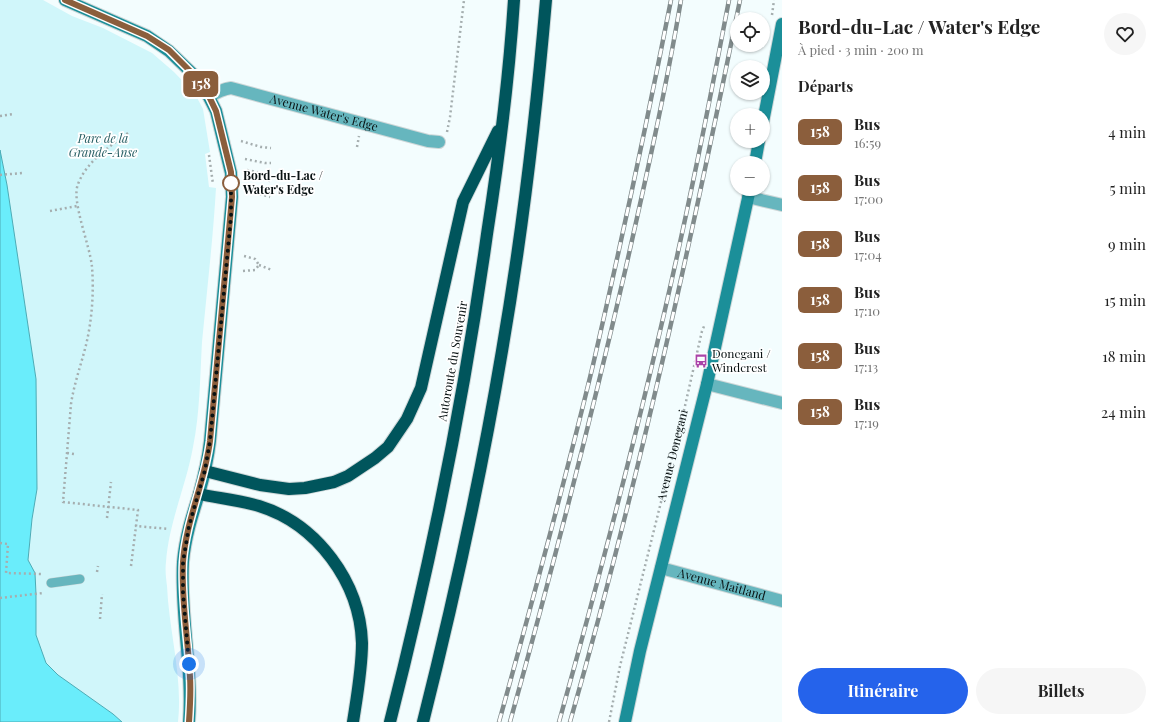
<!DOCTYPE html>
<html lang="fr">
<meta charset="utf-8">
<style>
:root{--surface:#fff;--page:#f6f6f6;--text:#222;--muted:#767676;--accent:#2563eb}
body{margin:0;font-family:"Playfair Display",serif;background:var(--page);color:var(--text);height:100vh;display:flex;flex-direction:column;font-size:15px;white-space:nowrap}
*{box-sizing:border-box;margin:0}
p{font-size:13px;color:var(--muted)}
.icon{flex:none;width:22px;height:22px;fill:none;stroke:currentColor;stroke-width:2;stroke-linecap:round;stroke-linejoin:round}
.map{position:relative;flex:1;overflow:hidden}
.sheet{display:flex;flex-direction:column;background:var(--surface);width:380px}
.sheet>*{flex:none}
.badge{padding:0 8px;border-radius:6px;font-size:14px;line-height:26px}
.fabs{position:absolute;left:730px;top:12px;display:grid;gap:8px}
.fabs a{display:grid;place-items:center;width:40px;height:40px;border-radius:50%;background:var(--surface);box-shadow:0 1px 3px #0004;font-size:20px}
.you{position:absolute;width:20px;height:20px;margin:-10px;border:3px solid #fff;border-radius:50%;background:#1a73e8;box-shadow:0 0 0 6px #1a73e833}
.map>.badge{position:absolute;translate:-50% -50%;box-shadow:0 0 0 2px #fff}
h2{padding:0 16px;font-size:15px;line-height:36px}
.round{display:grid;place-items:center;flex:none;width:42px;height:42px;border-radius:21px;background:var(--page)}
.head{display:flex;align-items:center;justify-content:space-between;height:68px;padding:0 16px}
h1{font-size:19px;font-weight:700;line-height:30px}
.primary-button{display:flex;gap:8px;margin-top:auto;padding:8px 16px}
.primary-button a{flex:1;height:46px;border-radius:24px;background:var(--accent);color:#fff;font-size:16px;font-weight:700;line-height:46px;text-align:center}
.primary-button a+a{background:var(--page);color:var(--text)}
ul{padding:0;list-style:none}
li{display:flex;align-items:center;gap:12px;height:56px;padding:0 16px}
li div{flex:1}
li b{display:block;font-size:15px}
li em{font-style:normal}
li .badge{min-width:44px;font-weight:700;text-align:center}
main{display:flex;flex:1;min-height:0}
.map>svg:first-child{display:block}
.green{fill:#d0f6fa}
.water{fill:#6aedfb;stroke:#4dabb5}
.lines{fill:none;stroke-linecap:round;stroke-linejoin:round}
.lane-casing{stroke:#ced7d8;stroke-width:10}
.street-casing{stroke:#ced7d8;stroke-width:14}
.secondary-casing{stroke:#ced7d8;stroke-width:14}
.highway-casing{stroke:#ced7d8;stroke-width:14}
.path{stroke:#a5aeaf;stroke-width:2.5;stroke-dasharray:2 3;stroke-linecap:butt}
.lane{stroke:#66b6be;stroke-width:9}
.street{stroke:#66b6be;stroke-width:12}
.secondary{stroke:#1b8f99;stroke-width:12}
.highway{stroke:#00555c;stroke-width:12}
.rail-casing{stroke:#818b8c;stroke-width:4.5}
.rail{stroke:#fff;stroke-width:3;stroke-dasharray:9;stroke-linecap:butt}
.line-casing{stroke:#fff;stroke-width:9}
.line{stroke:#8b5e3c;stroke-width:6}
.walk{stroke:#091213;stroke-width:4;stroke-dasharray:0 7.2}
.stop-dot{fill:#fff;stroke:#8b5e3c;stroke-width:2}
.labels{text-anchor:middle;stroke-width:3.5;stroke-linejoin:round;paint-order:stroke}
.street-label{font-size:12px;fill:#091213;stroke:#fff}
.park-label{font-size:12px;font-style:italic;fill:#265e63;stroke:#fff}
.stop-label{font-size:12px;font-weight:bold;fill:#091213;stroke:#fff;text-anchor:start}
.poi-label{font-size:12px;fill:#091213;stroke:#fff;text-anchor:start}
</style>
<main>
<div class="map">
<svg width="782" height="722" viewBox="0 0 782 722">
<rect width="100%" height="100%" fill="#f3fdfe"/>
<path class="green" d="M 0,0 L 43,0 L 72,16 L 103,28 L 152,53 L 174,72 L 195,94 L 203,109 L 210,152 L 205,154 L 209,187 L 216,188 C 213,239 207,290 202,342 C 200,377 200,413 193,447 C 186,486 169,522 166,562 C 165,570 166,578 167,586 C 169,632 183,677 178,722 L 122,722 L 113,714 L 58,675 L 46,663 L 36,635 L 36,594 L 35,573 L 28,560 L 32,519 L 37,489 L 36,379 L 7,185 L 0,150 Z"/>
<path class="water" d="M 0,150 L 7,185 L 36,379 L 37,489 L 32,519 L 28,560 L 35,573 L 36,594 L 36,635 L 46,663 L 58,675 L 113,714 L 122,722 L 0,722 Z"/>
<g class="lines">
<g class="lane-casing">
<path id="lane" d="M 51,583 L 80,579"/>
</g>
<g class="street-casing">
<g id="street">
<path id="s2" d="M 209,97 C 217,92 223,89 231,88 L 428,141 L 439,142"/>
<path d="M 748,197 L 782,205"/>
<path d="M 707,384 L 782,403"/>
<path id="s3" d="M 661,568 L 782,601"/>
</g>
</g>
<g class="secondary-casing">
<path id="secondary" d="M 65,0 L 147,36 L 169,51 L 198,79 L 205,89 L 216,111 L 231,173 L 232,197 L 210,441 C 208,459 204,476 199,494 C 192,516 185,538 183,562 C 180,615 193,668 189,722
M 763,122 L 782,24
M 755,163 L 759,141
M 625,722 L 640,651 L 707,384 L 750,189"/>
</g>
<g class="highway-casing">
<path id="highway" d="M 205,471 L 260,485 L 289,489 L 305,488 L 334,482 L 348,476 L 375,458 L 388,447 L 407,419 L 421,388 L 463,202 L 498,131
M 199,494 C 218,498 239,500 259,506 C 317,524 360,582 362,643 C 362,669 357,696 353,722
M 390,722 C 431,561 464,399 487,234 C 499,157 509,78 514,0
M 423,722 C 454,599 481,476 502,351 C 522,235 536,117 546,0"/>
</g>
<g class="path">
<path d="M 772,15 L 774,0"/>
<path d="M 0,116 L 14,114"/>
<path d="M 447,132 L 450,117 L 464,0"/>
<path d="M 128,133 C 109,147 87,161 78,184 C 71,201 90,245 92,267 C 94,292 92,320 86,345 C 81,365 74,384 71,404 L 63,502 L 138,510 L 136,526 L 169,529"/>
<path d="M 108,137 L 113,144"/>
<path d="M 241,141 L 261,147 L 271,148"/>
<path d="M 357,147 L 359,136"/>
<path d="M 209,155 L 213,184"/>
<path d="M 245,159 L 265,163 L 271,163"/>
<path d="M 247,170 L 257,172 L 263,179 L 270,181"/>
<path d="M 0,175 L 22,173"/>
<path d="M 250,191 L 270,197"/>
<path d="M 50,211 L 77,206"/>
<path d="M 259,265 L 272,270"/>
<path d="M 243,271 L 255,270 L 259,265 L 255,259 L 244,256"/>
<path d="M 67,453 L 74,454"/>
<path d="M 107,518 L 111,482"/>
<path d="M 0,543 L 8,544 L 6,573 L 43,574"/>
<path d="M 131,566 L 136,526"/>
<path d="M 97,572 L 98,566"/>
<path d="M 0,598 L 43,593"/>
<path d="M 100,619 L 102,594"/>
<path id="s1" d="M 609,722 L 620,666 L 685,406 L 702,331 L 705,324"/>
</g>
<use href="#lane" class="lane"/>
<use href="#street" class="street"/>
<use href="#secondary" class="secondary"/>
<use href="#highway" class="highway"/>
<g class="rail-casing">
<path id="rail" d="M 499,722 C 532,603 564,485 593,365 C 621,244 647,122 671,0
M 510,722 C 552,571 591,419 626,267 C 646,178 666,89 681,0
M 559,722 C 610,540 657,357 695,172 C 707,115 718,57 729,0
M 570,722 C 638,484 691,242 740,0"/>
</g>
<use href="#rail" class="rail"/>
</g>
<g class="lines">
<g class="line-casing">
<path id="line" d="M 65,0 L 147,36 L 169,50 L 198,79 L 205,88 L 216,111 L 231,172 L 232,197 L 210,441 C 205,482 186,520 183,562 C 181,600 188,638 190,677 C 191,692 190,707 189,722"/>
</g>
<use href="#line" class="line"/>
<path class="walk" d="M 189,664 L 183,593 L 183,562 L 189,526 L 205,470 L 210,441 L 231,216 L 231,183"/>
</g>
<defs>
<g id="bus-bare" transform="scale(1.08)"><path d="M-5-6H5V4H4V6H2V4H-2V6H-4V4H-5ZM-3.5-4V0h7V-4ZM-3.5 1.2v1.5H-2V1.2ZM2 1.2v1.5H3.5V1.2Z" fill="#aa44a9" stroke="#fff" stroke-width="2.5" paint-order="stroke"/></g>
</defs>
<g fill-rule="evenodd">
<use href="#bus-bare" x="701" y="361"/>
</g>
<circle class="stop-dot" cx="231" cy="183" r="8"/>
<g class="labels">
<g class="street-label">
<text dy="4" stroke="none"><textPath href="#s2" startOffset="120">Avenue Water's Edge</textPath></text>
<text transform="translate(453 361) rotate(-80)" y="4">Autoroute du Souvenir</text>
<text dy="4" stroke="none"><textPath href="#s1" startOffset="274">Avenue Donegani</textPath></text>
<text dy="4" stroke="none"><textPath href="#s3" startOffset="63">Avenue Maitland</textPath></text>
</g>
<g class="park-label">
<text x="103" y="143">Parc de la<tspan x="103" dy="14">Grande-Anse</tspan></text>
</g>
<g class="stop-label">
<text x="243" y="180">Bord-du-Lac /<tspan x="243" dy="14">Water's Edge</tspan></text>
</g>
<g class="poi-label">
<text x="712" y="358">Donegani /<tspan x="712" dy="14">Windcrest</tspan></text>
</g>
</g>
</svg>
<div class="fabs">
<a><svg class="icon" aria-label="locate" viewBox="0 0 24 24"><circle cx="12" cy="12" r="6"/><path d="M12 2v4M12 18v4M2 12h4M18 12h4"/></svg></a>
<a><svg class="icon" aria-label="layers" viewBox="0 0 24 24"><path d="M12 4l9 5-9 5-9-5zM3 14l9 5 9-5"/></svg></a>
<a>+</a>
<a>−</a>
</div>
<div class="you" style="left:189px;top:664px"></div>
<b class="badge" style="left:201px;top:84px;background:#8b5e3c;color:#fff">158</b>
</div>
<section class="sheet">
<div class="head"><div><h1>Bord-du-Lac / Water's Edge</h1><p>À pied · 3 min · 200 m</p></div><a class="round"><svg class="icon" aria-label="heart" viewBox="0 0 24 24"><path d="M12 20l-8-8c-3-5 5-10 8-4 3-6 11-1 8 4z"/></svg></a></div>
<h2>Départs</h2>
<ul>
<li><span class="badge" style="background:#8b5e3c;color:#fff">158</span><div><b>Bus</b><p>16:59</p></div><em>4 min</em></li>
<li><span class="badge" style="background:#8b5e3c;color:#fff">158</span><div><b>Bus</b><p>17:00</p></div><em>5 min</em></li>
<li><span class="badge" style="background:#8b5e3c;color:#fff">158</span><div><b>Bus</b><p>17:04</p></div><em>9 min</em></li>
<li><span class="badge" style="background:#8b5e3c;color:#fff">158</span><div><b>Bus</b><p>17:10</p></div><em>15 min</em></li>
<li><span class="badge" style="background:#8b5e3c;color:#fff">158</span><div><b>Bus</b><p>17:13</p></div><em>18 min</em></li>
<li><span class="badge" style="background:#8b5e3c;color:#fff">158</span><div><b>Bus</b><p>17:19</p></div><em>24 min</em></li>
</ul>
<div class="primary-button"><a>Itinéraire</a><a>Billets</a></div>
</section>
</main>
